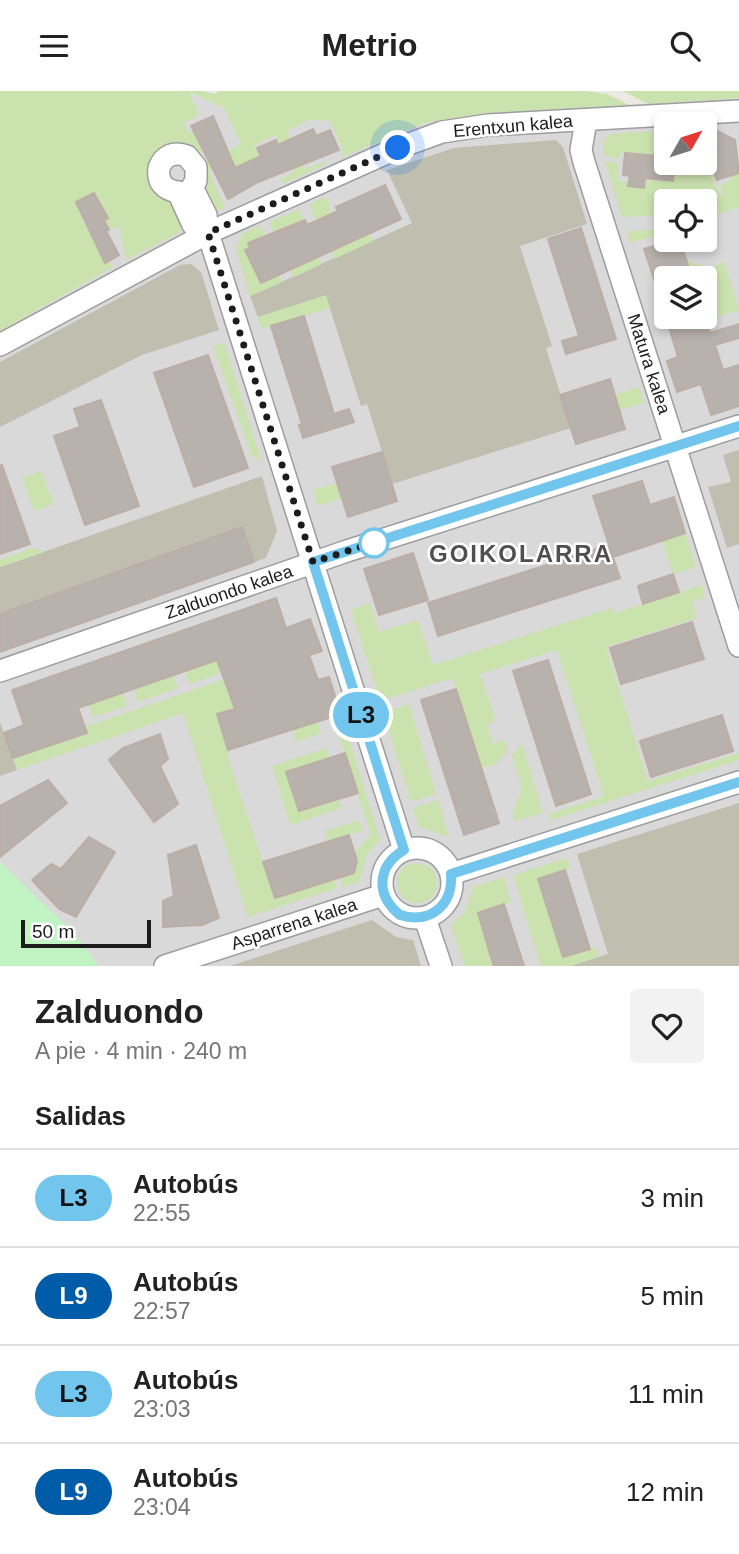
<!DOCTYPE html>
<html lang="es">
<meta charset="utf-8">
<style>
:root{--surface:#fff;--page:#f2f2f2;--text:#222;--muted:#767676;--line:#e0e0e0}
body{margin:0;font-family:Helvetica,sans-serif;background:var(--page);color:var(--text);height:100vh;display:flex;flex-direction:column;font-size:26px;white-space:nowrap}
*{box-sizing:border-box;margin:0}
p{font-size:23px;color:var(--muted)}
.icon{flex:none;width:38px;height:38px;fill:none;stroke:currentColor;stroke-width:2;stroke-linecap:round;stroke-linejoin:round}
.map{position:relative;height:875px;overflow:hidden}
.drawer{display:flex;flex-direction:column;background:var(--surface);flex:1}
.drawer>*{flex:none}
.badge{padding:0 14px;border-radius:23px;font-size:24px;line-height:46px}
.needle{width:46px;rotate:51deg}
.controls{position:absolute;left:654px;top:21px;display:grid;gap:14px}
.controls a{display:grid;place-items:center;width:63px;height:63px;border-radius:7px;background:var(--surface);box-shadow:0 4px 10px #0003;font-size:35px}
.scale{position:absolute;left:21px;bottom:18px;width:130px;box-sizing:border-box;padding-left:7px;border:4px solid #1c1c1c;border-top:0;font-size:19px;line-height:24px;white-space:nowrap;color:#1c1c1c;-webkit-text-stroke:5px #fff;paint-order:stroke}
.you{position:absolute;width:35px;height:35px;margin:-18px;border:5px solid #fff;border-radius:50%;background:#1a73e8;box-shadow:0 0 0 10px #1a73e833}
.map>.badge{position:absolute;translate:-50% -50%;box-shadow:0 0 0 4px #fff}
h2{padding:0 35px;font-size:26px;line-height:63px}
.round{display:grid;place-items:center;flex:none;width:74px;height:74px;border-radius:7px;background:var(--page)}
.overview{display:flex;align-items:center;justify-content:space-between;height:119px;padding:0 35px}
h1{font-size:33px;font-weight:700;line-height:52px}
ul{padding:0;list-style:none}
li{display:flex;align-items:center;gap:21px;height:98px;padding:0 35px;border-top:2px solid var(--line)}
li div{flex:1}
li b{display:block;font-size:26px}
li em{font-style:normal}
li .badge{min-width:77px;font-weight:700;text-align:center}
header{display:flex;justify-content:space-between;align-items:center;height:91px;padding:0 35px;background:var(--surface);font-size:32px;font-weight:700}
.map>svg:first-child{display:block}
.residential{fill:#dad9d9;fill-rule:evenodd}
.construction{fill:#c0beaf}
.grass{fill:#cae2ad}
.park{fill:#c2f3c3}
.building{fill:#b9b1ac;stroke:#bcaea6;stroke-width:2}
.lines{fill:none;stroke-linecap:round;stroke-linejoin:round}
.minor-casing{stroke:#9d9d9d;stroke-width:24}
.minor{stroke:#fff;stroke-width:21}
.line-casing{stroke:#fff;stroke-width:16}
.line{stroke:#72c6ee;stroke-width:10}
.walk{stroke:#1c1c1c;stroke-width:7;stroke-dasharray:0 12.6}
.stop-dot{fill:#fff;stroke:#72c6ee;stroke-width:3.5}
.labels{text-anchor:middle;stroke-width:5;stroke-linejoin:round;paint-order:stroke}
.street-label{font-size:18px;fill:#1c1c1c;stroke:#fff}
.district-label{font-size:24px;font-weight:bold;letter-spacing:2px;fill:#4f4f4f;stroke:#fff}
</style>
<header><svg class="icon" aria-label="menu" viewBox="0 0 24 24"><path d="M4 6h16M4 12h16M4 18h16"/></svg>Metrio<svg class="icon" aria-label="search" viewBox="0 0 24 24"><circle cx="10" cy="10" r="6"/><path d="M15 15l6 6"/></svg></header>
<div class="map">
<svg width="739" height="875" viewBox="0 0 739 875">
<rect width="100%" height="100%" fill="#ece8e2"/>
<path class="residential" d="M 185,0 L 224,17 L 226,21 L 252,27 L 335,30 L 394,43 L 428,31 L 487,22 L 739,7 L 739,875 L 0,875 L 0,240 L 101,183 L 58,104 L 81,77 L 116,119 L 126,168 L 160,102 ZM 667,33 L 705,33 L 705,72 L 667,72 ZM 667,110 L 705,110 L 705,149 L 667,149 ZM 667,187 L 705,187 L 705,226 L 667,226 Z"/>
<path class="construction" d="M 556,49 L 563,56 L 587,133 L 520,155 L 552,255 L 546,257 L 571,337 L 392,393 L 367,313 L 361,315 L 326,205 L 258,226 L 250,205 L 412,132 L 387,79 L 454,57 Z
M 191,173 L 201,181 L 219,239 L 142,264 L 0,336 L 0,271 L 180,174 Z
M 739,359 L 739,453 L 727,457 L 708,396 L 731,391 L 723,364 Z
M 262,385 L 277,440 L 266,467 L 0,561 L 0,476 Z
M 0,631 L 17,679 L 0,685 Z
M 739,712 L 739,875 L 570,875 L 608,863 L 577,763 Z
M 372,829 L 396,846 L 413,849 L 421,875 L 230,875 Z"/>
<path class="grass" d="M 0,0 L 203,0 L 215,3 L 219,0 L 585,0 L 607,3 L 629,14 L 487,22 L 428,31 L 342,66 L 343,60 L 330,30 L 308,29 L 287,40 L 305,78 L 325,70 L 326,73 L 283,93 L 280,88 L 294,81 L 275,44 L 254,54 L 259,67 L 235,77 L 231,69 L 209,80 L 225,118 C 199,125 201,88 203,72 L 241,53 L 224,17 L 189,1 L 199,24 L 184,32 L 189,42 L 194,40 L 203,60 L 197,64 L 164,59 L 174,111 L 183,131 L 178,142 L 126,169 L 119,135 L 109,139 L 104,129 L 107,127 L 94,102 L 77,111 L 84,126 L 82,128 L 105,171 L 109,170 L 113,176 L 0,240 Z
M 623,0 L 739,0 L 739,7 L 648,13 Z
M 667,39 L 667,66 L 621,61 L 619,68 L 603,64 L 603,51 L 611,43 Z
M 705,68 L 720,104 L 723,103 L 720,94 L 732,89 L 732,84 L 739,82 L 739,116 L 715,124 L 714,119 L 705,117 L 705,110 L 667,110 L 667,124 L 622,126 L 605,70 L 618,72 L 618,90 C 634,92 653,88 673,90 L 675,72 L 705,72 Z
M 326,106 C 334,123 332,139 340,156 L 370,143 L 373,150 L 334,168 L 309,113 Z
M 299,118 L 322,173 L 294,186 L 269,131 Z
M 260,135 L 265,144 L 248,152 L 250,157 L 246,159 L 260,192 L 279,184 L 282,191 L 250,205 L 236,157 L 243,142 Z
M 667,138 L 667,141 L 630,152 L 627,140 Z
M 686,169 L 712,178 L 724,170 L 739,219 L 706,229 L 705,187 L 692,187 Z
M 326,204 L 330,217 L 262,238 L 258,226 Z
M 224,252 L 261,369 L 257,370 L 256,365 L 252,366 L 213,255 Z
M 639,296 L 644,312 L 620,319 L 615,304 Z
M 41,380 L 54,413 L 34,420 L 22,387 Z
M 337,392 L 342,407 L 318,415 L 313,399 Z
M 685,442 L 696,476 L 673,483 L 662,450 Z
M 32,457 L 45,461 L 0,476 L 0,469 Z
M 702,494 L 705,506 L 692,510 L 697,527 L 606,556 L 648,690 L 739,662 L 739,669 L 551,729 L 549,723 L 604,705 L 557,559 L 480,583 L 496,630 L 487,633 L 493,653 L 504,649 L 508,660 L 494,674 L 481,677 L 452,587 L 380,610 L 351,519 L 370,512 L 379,541 L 418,529 L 433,574 L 612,517 L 615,522 Z
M 221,568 L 246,573 L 189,593 L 183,575 Z
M 302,581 L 321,642 L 296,651 L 293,639 L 312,633 L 300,597 L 217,624 L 228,659 L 227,664 L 275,807 L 334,788 L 337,797 L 248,826 L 183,622 L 17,679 L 13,667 L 86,642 L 85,636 L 236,584 Z
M 173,584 L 178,597 L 138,611 L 132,593 L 137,597 Z
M 123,602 L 127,615 L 93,626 L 87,609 L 93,612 Z
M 409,613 L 436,703 L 411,711 L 383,622 Z
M 341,623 L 380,749 L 367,763 L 359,791 L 343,796 L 340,786 L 354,782 L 354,762 L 371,743 L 333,626 Z
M 522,653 L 543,722 L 514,730 L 512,724 L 522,696 L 512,664 Z
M 326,657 L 330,667 L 287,681 L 299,720 L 339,707 L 341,717 L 290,734 L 272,675 Z
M 438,709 L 449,746 L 419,736 L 413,717 Z
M 359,729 L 362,740 L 328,750 L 325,740 Z
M 567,767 L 571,777 L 538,788 L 563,866 L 596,856 L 599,866 L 570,875 L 541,875 L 513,784 Z
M397 792a20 20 0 1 1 40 0a20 20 0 1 1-40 0Z
M 504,786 L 511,811 L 478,822 L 494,875 L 465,875 L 451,835 L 464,822 L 473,796 Z"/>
<path class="park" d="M 0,771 L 75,843 L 98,875 L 0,875 Z"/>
<path class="building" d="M 213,25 L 235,77 L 261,65 L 257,57 L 276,49 L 278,54 L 313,38 L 316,45 L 330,39 L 339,59 L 258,91 L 228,108 L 191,35 Z
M 707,35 L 735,49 L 739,82 L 717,89 L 706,60 L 713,58 Z
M 625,62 L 667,66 L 667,72 L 675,72 L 673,90 L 645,87 L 644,97 L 628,95 L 630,85 L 623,84 Z
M 385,94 L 401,128 L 261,192 L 245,159 L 250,157 L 248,152 L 305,129 L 307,134 L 338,120 L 336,116 Z
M 94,102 L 108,127 L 104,129 L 109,139 L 106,140 L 119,164 L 105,172 L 76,111 Z
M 581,137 L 616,248 L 566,263 L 562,250 L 579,245 L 548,148 Z
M 674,149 L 680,149 L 692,187 L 667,187 L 667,218 L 664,218 L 644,158 Z
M 304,225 L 334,323 L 349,318 L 354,331 L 303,347 L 299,334 L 302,333 L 271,235 Z
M 666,226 L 705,226 L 710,242 L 739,233 L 739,247 L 715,254 L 723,279 L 739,274 L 739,315 L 711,324 L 701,293 L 677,301 L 667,270 L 678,266 Z
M 208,264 L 248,377 L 194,396 L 154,282 Z
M 610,288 L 625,338 L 576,353 L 560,304 Z
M 101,309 L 139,415 L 85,434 L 54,345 L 80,336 L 74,318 Z
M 382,361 L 397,410 L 348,426 L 332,376 Z
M 2,374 L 30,453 L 0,463 L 0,375 Z
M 642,390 L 650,414 L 674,406 L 685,442 L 613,466 L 593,405 Z
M 242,436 L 254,471 L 0,561 L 0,523 Z
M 609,454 L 620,487 L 438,545 L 428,512 Z
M 413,462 L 428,509 L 379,524 L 364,478 Z
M 673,483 L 679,501 L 643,513 L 638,495 Z
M 276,507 L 286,537 L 310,528 L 322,560 L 309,564 L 318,589 L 329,586 L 341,623 L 228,659 L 217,623 L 235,618 L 217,569 L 78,617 L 87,642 L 13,667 L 4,642 L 24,634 L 12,599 Z
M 692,531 L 704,568 L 621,593 L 610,557 Z
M 548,569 L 591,703 L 556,715 L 513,580 Z
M 456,598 L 499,732 L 464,744 L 421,609 Z
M 722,624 L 733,660 L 651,686 L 640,650 Z
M 160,643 L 168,668 L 160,675 L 178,713 L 154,731 L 109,669 L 123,657 Z
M 345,662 L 358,702 L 299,720 L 286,681 Z
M 48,689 L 67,712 L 0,766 L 0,715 Z
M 349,744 L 357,770 L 354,782 L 275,807 L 263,771 Z
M 89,746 L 115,761 L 76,826 L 59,818 L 32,789 L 51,773 L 61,778 Z
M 196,754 L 219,827 L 202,834 L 163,836 L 163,810 L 174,805 L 168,764 Z
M 565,779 L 590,858 L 563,866 L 538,788 Z
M 504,813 L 524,875 L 494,875 L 490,863 L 478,822 Z"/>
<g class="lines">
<g class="minor-casing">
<path id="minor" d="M 586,30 L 581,59 L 584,71 L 739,555
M 208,142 L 193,134 L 178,101 C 164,99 157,91 159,77 C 164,64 174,60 187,65 L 196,76 L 196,90 L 192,96 L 206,124 L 208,142 L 404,759
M 0,254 L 208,142 L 398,57 L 442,41 L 488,34 L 739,20
M 0,580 L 347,460 L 739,335
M382 792a35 35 0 1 1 70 0a35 35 0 1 1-70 0Z
M 451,783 L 739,691
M 425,827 L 441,875
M 165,875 L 383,804"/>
</g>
<use href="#minor" class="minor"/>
</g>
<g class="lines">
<g class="line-casing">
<path id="line" d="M 739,335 L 313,471 L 404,759 C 377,775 375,804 400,824 C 430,833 453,815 451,783 L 739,691"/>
</g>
<use href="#line" class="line"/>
<path class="walk" d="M 374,452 L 379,450 L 313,471 L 208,142 L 398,57"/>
</g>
<circle class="stop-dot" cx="374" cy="452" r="14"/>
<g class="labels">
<g class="street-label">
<text transform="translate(513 35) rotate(-5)" y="6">Erentxun kalea</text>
<text transform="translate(649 273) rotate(72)" y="6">Matura kalea</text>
<text transform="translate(229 501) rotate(-19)" y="6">Zalduondo kalea</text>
<text transform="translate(294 833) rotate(-18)" y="6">Asparrena kalea</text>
</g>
<g class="district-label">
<text x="521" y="471">GOIKOLARRA</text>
</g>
</g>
</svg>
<div class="controls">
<a><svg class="needle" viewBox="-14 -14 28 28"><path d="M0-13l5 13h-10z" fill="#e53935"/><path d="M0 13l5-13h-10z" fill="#767676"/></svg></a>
<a><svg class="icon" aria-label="locate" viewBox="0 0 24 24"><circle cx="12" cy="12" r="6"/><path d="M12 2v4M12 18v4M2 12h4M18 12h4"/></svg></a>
<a><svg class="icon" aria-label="layers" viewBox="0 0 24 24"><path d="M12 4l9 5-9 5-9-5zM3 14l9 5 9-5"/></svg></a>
</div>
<div class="scale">50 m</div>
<div class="you" style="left:398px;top:57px"></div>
<b class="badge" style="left:361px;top:624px;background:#72c6ee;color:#111">L3</b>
</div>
<section class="drawer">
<div class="overview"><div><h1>Zalduondo</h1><p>A pie · 4 min · 240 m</p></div><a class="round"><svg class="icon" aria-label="heart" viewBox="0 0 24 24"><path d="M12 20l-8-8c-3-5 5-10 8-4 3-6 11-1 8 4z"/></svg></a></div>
<h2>Salidas</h2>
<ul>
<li><span class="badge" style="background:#72c6ee;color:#111">L3</span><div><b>Autobús</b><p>22:55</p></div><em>3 min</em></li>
<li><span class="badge" style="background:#005ca8;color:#fff">L9</span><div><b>Autobús</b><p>22:57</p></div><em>5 min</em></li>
<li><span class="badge" style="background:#72c6ee;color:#111">L3</span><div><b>Autobús</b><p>23:03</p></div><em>11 min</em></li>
<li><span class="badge" style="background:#005ca8;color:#fff">L9</span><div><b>Autobús</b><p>23:04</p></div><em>12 min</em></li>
</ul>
</section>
